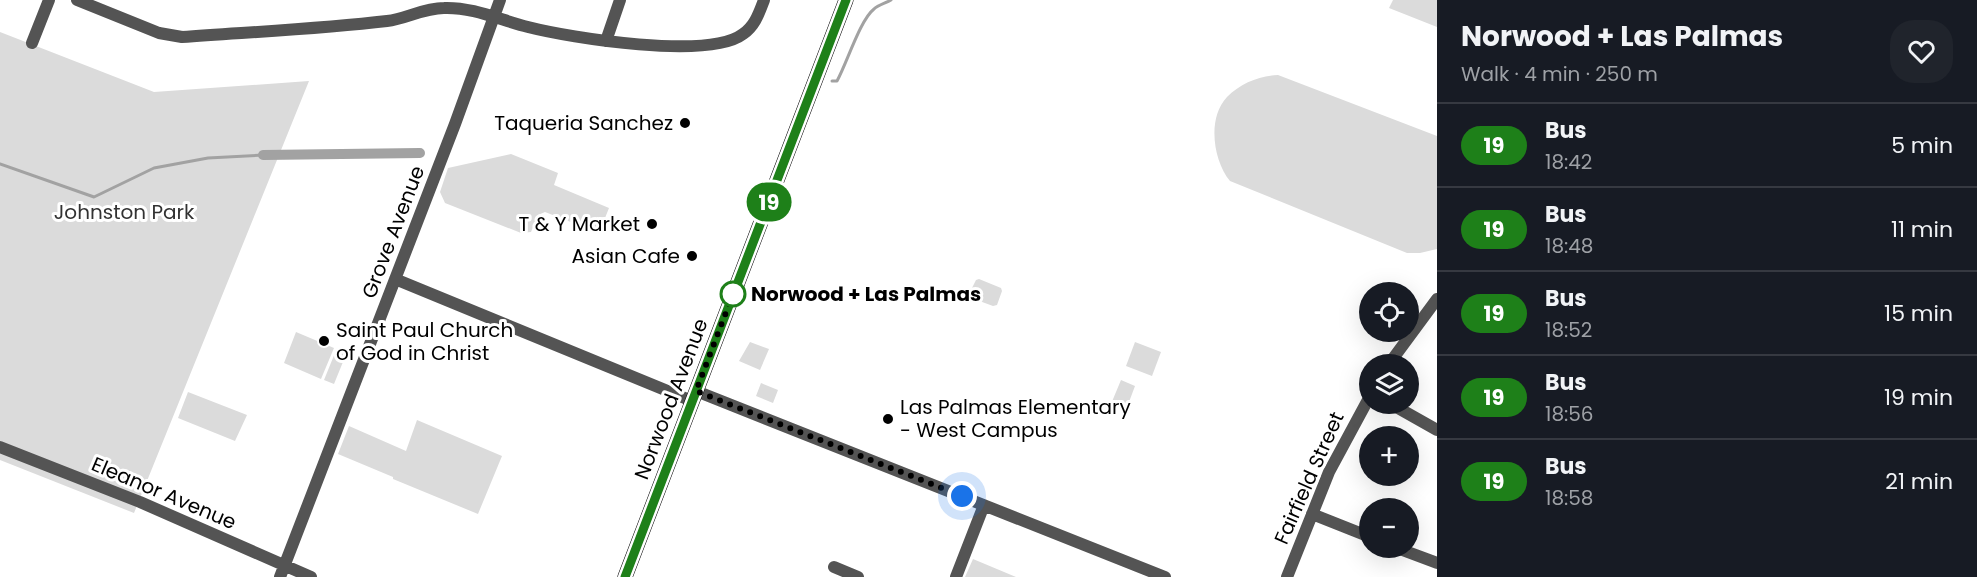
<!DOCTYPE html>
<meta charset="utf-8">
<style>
:root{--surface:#171b24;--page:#20242c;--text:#f1f3f6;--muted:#9ea1a6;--line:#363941}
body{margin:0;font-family:Poppins,sans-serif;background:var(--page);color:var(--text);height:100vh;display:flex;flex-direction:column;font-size:22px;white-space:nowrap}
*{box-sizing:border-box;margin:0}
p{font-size:20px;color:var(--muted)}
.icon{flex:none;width:33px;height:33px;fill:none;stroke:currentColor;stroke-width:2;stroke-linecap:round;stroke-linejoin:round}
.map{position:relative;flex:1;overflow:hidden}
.sheet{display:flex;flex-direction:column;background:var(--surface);width:540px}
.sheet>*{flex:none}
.badge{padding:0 12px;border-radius:20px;font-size:21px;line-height:39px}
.controls{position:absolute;left:1359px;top:282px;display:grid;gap:12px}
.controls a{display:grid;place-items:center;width:60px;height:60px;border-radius:50%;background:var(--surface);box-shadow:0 6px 24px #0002;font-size:30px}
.you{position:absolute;width:30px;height:30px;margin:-15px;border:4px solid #fff;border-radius:50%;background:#1a73e8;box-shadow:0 0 0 9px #1a73e833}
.map>.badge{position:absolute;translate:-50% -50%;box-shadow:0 0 0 3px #fff}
.round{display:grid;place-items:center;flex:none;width:63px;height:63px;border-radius:24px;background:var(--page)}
.overview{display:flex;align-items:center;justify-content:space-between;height:102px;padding:0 24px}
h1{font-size:28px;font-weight:700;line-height:45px}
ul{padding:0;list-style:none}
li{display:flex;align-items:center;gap:18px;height:84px;padding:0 24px;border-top:2px solid var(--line)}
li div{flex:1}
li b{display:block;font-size:22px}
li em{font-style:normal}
li .badge{min-width:66px;font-weight:700;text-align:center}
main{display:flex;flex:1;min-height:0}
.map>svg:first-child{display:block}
.green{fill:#dbdbdb}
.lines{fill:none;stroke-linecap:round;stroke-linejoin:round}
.stream{stroke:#a2a2a2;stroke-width:3}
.canal{stroke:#a2a2a2;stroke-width:10}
.minor{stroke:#545454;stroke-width:12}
.major{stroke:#000;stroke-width:15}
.line-casing{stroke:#fff;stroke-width:14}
.line{stroke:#1e8019;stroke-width:9}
.walk{stroke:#000;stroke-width:6;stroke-dasharray:0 10.8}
.poi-dot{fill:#000;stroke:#fff;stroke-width:2}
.stop-dot{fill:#fff;stroke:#1e8019;stroke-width:3}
.labels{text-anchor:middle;stroke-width:6;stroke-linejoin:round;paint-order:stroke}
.poi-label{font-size:20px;fill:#000;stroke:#fff;text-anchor:end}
.park-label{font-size:20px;fill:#323232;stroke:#fff}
.street-label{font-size:20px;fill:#000;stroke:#fff}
.stop-label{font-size:20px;font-weight:bold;fill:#000;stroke:#fff;text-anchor:start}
</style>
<main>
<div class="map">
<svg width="1437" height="577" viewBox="0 0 1437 577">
<rect width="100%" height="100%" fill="#fff"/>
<path class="green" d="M 1393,0 L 1437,0 L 1437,27 L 1389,8 Z
M 0,32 L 154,92 L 309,81 L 134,513 L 0,460 Z
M 1278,75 L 1437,136 L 1437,249 L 1420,253 L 1407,253 L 1230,181 C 1213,160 1207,118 1227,97 C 1241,83 1259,76 1278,75 Z
M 511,154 L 558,173 L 554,185 L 609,208 L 599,233 L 545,212 L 538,215 L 531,232 L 521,233 L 445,203 L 440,192 L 448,168 Z
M 979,279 L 1001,288 L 1002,291 L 997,305 L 993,306 L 974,299 L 972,288 L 976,280 Z
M 296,332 L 334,348 L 321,379 L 284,363 Z
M 750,342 L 769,349 L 760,370 L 739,361 Z
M 1135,342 L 1161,352 L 1152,376 L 1126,366 Z
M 337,348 L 337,351 L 341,352 L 343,350 L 347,352 L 334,384 L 324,380 Z
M 1121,380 L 1135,386 L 1126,410 L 1111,404 Z
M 761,383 L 778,390 L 773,403 L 756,396 Z
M 188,392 L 247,415 L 235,441 L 178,418 Z
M 417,420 L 502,456 L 478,514 L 393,479 L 393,477 L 338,454 L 349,426 L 406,451 Z
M 973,559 L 1016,577 L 965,577 Z"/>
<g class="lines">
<path class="stream" d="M 832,81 L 837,81 C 847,63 860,20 874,9 C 878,5 886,3 891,0
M 0,164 L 94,197 L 154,168 L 208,158 L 263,155"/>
<path class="canal" d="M 263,155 L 420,153"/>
<path class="minor" d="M 77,0 L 159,33 L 182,37 C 250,32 319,29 387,21 C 406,19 423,8 444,8 C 473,7 500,20 528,27 C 571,38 709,60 743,34 C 755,26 759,13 764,0
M 606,41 L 620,0
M 32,43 L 49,0
M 395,279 L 692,401
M 1389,364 L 1437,299
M 696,391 L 1165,577
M 1391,404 L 1437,430
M 0,447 L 140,502 L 311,577
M 1312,514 L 1370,537
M 1397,548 L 1437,563
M 834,567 L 858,577
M 280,577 L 455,124 L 500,0
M 956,577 L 984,505
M 1287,577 L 1329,472 L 1370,396"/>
<path class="major" d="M 625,577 L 846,0"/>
</g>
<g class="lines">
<g class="line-casing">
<path id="line" d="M 625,577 L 846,0"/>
</g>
<use href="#line" class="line"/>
<path class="walk" d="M 733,294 L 696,391 L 962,496"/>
</g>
<g class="poi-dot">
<circle cx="685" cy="123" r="6"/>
<circle cx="652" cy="224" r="6"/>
<circle cx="692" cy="256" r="6"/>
<circle cx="324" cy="341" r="6"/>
<circle cx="888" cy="419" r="6"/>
</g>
<circle class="stop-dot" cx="733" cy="294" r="12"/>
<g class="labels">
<g class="poi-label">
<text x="673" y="130">Taqueria Sanchez</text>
<text x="640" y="231">T &amp; Y Market</text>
<text x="680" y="263">Asian Cafe</text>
<text x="336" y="337" text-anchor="start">Saint Paul Church<tspan x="336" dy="23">of God in Christ</tspan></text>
<text x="900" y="414" text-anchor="start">Las Palmas Elementary<tspan x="900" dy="23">- West Campus</tspan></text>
</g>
<g class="park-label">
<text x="124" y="219">Johnston Park</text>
</g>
<g class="street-label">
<text transform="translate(393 232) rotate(-69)" y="7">Grove Avenue</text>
<text transform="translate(671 399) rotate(-69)" y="7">Norwood Avenue</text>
<text transform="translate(1309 478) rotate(-66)" y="7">Fairfield Street</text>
<text transform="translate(164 493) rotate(23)" y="7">Eleanor Avenue</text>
</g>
<g class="stop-label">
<text x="751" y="301">Norwood + Las Palmas</text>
</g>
</g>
</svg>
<div class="controls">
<a><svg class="icon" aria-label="locate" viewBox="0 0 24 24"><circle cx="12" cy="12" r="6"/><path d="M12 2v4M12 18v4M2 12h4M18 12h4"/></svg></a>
<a><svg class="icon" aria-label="layers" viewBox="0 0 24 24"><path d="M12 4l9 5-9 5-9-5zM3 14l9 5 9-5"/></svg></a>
<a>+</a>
<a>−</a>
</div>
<div class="you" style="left:962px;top:496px"></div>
<b class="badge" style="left:769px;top:202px;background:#1e8019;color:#fff">19</b>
</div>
<section class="sheet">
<div class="overview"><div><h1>Norwood + Las Palmas</h1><p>Walk · 4 min · 250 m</p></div><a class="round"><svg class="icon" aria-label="heart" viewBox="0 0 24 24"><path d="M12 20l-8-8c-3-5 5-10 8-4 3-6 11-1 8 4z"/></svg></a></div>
<ul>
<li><span class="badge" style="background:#1e8019;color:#fff">19</span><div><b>Bus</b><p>18:42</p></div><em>5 min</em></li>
<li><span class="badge" style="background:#1e8019;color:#fff">19</span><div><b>Bus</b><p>18:48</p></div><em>11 min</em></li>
<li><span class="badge" style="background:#1e8019;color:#fff">19</span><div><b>Bus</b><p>18:52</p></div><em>15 min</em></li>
<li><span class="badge" style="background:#1e8019;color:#fff">19</span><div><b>Bus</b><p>18:56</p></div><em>19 min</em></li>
<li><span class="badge" style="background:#1e8019;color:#fff">19</span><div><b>Bus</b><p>18:58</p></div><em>21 min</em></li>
</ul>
</section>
</main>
